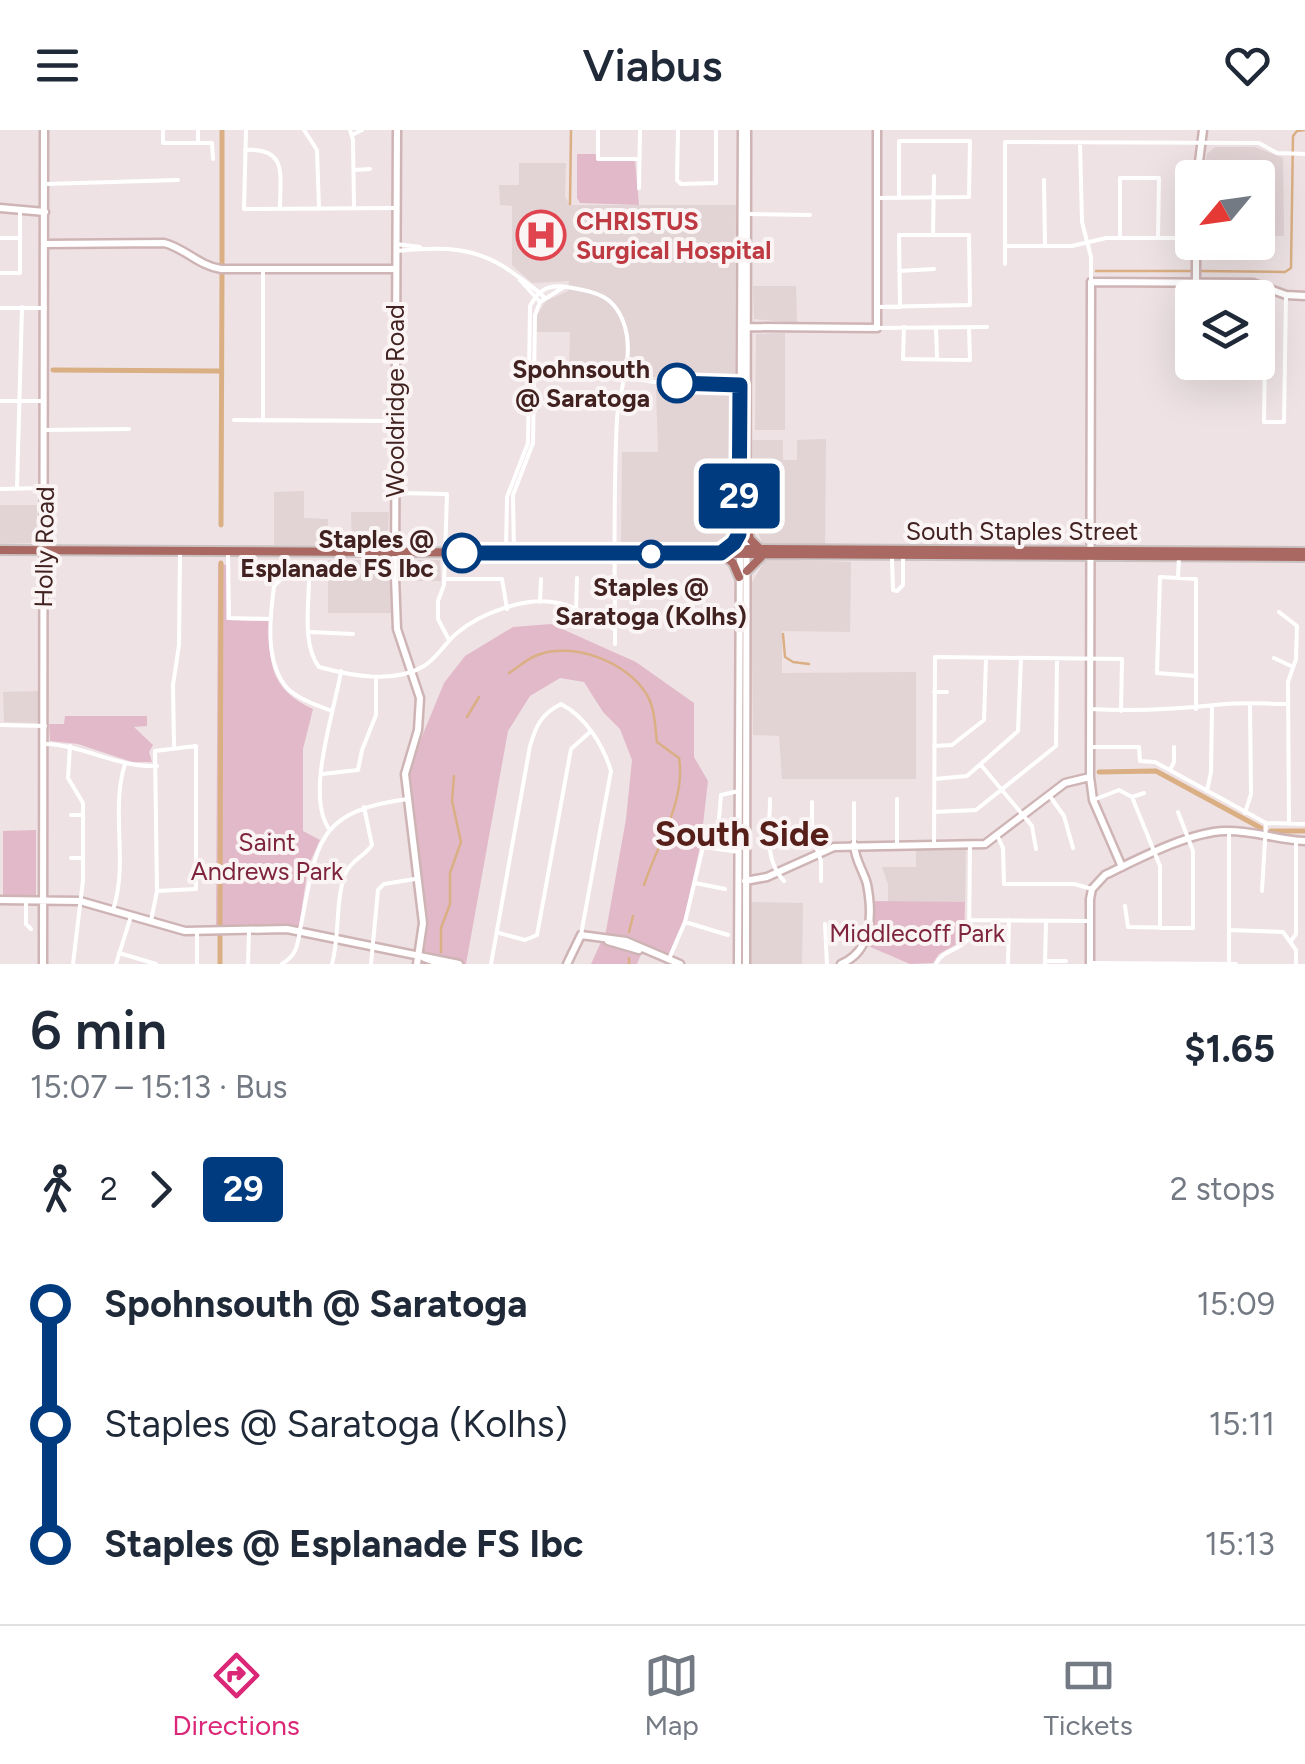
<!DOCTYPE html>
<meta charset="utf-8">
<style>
:root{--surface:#fff;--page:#f2f2f3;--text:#1f2937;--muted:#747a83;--line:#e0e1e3;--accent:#db2777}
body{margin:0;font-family:Figtree,sans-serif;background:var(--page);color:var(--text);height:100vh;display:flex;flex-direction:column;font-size:38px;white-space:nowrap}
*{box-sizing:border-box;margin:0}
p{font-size:32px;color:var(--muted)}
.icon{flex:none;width:55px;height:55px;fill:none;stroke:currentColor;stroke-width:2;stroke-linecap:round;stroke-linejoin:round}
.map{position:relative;height:834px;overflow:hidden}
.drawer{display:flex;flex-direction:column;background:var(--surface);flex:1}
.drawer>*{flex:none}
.badge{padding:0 20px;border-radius:8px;font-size:35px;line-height:65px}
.needle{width:65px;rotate:241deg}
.fabs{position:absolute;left:1175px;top:30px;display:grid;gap:20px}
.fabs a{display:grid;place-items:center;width:100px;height:100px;border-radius:10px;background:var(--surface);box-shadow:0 10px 40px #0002;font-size:50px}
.map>.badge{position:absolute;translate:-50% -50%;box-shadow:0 0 0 5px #fff}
.legs{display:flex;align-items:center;gap:15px;height:110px;padding:0 30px;font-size:32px}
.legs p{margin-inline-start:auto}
.headline{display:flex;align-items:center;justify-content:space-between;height:170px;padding:0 30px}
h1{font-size:55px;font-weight:600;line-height:75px}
ul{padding:0 30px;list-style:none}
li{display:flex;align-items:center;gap:35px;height:120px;font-size:38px}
li i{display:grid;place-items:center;width:15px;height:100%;margin:0 12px;background:currentColor}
li i::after{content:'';width:25px;height:25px;margin:-12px;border:8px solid;border-radius:50%;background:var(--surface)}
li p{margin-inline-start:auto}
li:first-child i{background:linear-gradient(#0000 50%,currentColor 0)}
li:last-child i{background:linear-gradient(currentColor 50%,#0000 0)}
header{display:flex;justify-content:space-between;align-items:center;height:130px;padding:0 30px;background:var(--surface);font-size:45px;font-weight:600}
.menu{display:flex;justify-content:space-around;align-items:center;height:140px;border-top:2px solid var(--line);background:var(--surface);font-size:28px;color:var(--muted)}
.menu a{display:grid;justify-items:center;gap:5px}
.menu .active{color:var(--accent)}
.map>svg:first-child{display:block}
.built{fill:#e2d3d5}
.green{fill:#e2b9c9}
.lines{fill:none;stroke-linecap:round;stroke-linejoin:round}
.stream{stroke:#daaf84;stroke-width:2.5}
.canal{stroke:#daaf84;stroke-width:5}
.secondary-casing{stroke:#cfb4b5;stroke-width:11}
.primary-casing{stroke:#cac1c1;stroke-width:12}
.street{stroke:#fff;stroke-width:4}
.secondary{stroke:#fff;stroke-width:6}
.primary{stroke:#a96862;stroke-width:8}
.line-1-casing{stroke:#fff;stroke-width:22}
.line-1{stroke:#003b80;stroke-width:15}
.stop-1-dot{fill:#fff;stroke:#003b80;stroke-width:5}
.labels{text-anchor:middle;stroke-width:8;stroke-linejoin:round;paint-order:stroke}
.health-label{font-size:25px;font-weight:bold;fill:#be3a42;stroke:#faf4f5;text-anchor:start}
.stop-label{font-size:25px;font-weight:bold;fill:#422220;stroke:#faf4f5;text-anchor:end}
.street-label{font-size:25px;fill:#422220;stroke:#faf4f5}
.park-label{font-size:25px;fill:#7e253d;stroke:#faf4f5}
.district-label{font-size:35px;font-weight:bold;fill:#571f19;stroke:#faf4f5}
</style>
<header><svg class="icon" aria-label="menu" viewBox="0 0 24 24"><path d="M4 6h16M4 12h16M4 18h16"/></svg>Viabus<svg class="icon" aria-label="heart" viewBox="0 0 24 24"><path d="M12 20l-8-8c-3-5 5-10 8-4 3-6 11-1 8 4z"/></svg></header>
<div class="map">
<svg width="1305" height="834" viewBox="0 0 1305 834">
<rect width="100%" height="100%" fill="#eee2e4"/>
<path class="built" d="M 1215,17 L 1255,17 L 1283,28 L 1284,106 L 1273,106 L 1268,101 L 1258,103 L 1258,48 L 1202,47 L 1207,24 Z
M 519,33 L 566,33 L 565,67 L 570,75 L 736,75 L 735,249 L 653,247 L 630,243 L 631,236 L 569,236 L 570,202 L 536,202 L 537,185 L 546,171 L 568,161 L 569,151 L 532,153 L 512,135 L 512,76 L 500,75 L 499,55 L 519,55 Z
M 753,156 L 796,156 L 797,193 L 754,189 Z
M 785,203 L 785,300 L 755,300 L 756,204 Z
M 656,259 L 734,263 L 734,393 L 723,415 L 621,417 L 622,322 L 658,322 Z
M 826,309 L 825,417 L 763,415 L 751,385 L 752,310 L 783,310 L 783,330 L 797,330 L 797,310 Z
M 304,361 L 304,388 L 328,389 L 328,416 L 274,415 L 274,362 Z
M 0,375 L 37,375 L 36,413 L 0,414 Z
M 351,382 L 389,382 L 387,416 L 352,415 Z
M 766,429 L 851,432 L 850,502 L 782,501 L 782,543 L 916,542 L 916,649 L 782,649 L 779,606 L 753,605 L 751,454 Z
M 328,430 L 389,430 L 391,483 L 328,483 Z
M 400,430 L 440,430 L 441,451 L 400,451 Z
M 39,561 L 39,593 L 4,592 L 3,562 Z
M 916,719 L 966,719 L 965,772 L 888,772 L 888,754 L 882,737 L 916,737 Z
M 750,772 L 803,773 L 802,834 L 750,834 Z"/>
<path class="green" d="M 577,24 L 595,24 L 605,31 L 635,31 L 639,75 L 580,73 L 577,68 Z
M 218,433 L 226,435 L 226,490 L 269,491 C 269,534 270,559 313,579 L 303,619 L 303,701 L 320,710 L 308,737 L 299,797 L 216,798 Z
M 551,494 L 636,532 L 694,573 L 694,627 L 708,651 L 701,712 L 684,789 L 668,826 L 644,817 L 637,834 L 591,834 L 606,801 L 626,689 L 632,630 L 620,599 L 603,582 L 584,552 L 560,548 L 530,566 L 508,601 L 466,834 L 420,834 L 428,791 L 407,643 L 444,553 L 465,526 L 513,497 Z
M 65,586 L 147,586 L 147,596 L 134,597 L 153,615 L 149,622 L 152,632 L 132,632 L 78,614 L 50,611 L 49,594 L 64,594 Z
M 36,700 L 36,765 L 3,766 L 3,701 Z
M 870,771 L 965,772 L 964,810 L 939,824 L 933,833 L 910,834 L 868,816 Z"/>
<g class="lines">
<path class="stream" d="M 570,74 L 571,0
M 1096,141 L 1192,141
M 1200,141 L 1285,142 L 1291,138 L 1293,6 L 1297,1 L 1305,0
M 783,504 L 785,527 L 793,532 L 809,534
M 509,543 C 517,538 526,530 535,526 C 571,510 628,532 647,565 C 655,578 655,597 657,612 L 679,628 C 686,671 657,715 644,755
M 467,587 L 479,567
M 629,802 L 633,786
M 441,822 L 441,798 L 450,774 L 450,743 L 461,712 L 452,671 L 454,646
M 629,834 L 629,828"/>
<path class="canal" d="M 222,134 L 222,0
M 53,240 L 220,241
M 221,395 L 222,143
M 1099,642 L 1156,641 L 1261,698
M 1271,701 L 1305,701
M 220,797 L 221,433
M 220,834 L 220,807"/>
<g class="secondary-casing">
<path id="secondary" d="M 397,0 L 395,447 L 397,499 L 420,568 L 418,600 L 405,644 L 423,793 L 417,834
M 1197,48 L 1203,0
M 0,78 L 45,82
M 1196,112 L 1196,153
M 45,114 L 164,113 C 185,118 199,136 221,139 L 395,139
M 746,197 L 877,198 L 877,0
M 1122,737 L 1093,670 L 1090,647 L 1091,152 L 1253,153 L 1286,165 L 1305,166
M 745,751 L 767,747 L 834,717 L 985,714 L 1065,653 L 1090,647
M 0,770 L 80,771 L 185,801 L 287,799 L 459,834
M 608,811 L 639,820
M 424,828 L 441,834
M 43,834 L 44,0
M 567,834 L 581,805 L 626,811 L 680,834
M 738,834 L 742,0
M 746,834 L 747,0
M 841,834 C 872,821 873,785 867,754 C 863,740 855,730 854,715
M 1090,834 L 1090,769 L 1092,759 L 1105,745 C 1138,729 1189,702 1225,701 C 1252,700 1278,710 1305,711"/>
</g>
<g class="primary-casing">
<path id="primary" d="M 747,397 L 750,409 L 759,418
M 0,420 L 1305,427
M 721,423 L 733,433 L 739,447
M 721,423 L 735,413 L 739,404
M 739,423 L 747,419 L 1305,422
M 747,441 L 761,427"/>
</g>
<path class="street" d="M 163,0 L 163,13 L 212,13 L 213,29
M 198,0 L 198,13
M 246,0 L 244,79 L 395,78
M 304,0 L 317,20 L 319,78
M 350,0 L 353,10 L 354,78
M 598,0 L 598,29 L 640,29
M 678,0 L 677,50 L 681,54 L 716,53 L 716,0
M 352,5 L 362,0
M 1080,14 L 1082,92 L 1091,127 L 1091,152
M 245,20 C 288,17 280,45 280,77
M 354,40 L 370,39
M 1044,50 L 1045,116
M 46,54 L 178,50
M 639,58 L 640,0
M 877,68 L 969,67 L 970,11 L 899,11 L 899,68
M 747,84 L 810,85
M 933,104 L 934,46
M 0,108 L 19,108
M 1120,108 L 1120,48 L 1159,48 L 1158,108
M 1258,108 L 1265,108
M 396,114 L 420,117
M 1005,116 L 1072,116 L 1106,108 L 1192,108
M 396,121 C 440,117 476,115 513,143 C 524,151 535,158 545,168
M 1005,134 L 1005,12 L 1259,13 L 1277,23 L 1305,24
M 263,140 L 263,290
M 899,141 L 934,139
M 0,143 L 20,143 L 20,82
M 520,150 L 540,172
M 1266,156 L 1264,292 L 1284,292 L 1286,165
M 876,177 L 970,175 L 969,105 L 899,105 L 900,177
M 0,178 L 45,178
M 904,197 L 903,229 L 970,230 L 969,197
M 936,197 L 937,227
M 877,198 L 987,197
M 624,247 L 654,252 L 739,255
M 0,271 L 44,271
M 234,290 L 394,291
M 45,300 L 129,299
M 17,358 L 22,177
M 0,359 L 44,358
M 397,363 L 447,364 L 444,455 L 438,471 L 438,489 L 449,510
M 506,420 L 507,367 L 528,313 L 530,176 C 539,159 549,154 567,157 C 595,162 615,164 625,197 C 634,228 619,259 617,289 C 613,364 615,439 615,514
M 228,422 L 229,488 L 271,489
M 514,423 L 513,365 L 533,313 L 535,185 L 540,172 L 564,157
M 892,427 L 893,460 L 897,461 L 903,455 L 903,427
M 1178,447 L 1179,427
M 444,449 L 502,449 L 507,479
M 540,472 L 541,449
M 576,480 L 577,448
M 1279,482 L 1297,496 L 1296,529 L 1288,552 L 1289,694
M 310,502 L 353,504
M 1274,528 L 1293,537
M 1196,546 L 1157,543 L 1160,447 L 1196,449 L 1196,579
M 934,562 L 947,562
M 1090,579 C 1136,582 1180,579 1225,574 C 1245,572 1268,574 1288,574
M 332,581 C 317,575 300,570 288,559 C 264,533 270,487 274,456 L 283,447 L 309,449 C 309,475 302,515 319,537 C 352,546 394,554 424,536 C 437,528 445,513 457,503 C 481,483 526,466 558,473 C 578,477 597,490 614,499
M 0,595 L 45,596
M 45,614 C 84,615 118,638 157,636
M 70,616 L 68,648 L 83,673 L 83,750 L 73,834
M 174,616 L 173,555 L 179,515 L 180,423
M 934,616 L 952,615 L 984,590 L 986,529
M 1090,617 L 1139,617 L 1140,631 L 1155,632 L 1266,693 L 1305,694
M 981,635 L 1032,696 L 1036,719
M 1170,640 L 1174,632 L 1174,617
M 322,644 L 358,640 L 362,620 L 376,585 L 376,547
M 934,649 L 967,646 L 1018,601 L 1021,528
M 1207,661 L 1211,642 L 1212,577
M 1049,665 L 1064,686 L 1073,718
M 1132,667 L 1144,663
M 770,669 C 770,697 763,729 784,751
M 1093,670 L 1119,660 L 1132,667 L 1160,736 L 1160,798
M 812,672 L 812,705 L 821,731 L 821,751
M 934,682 L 976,680 L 1056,616 L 1057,528
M 1245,683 L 1251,664 L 1250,575
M 71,685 L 83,685
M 330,700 C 304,667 335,580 341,541
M 1229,703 L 1229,833
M 739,704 L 718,700 L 721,665 L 739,661
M 998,707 L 1003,718 L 1004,754 L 1074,754 L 1092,759
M 854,715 L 854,673
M 897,715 L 897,669
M 934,715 L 935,527 L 1122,529 L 1121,581
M 71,728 L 83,728
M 695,753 L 725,759
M 1262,761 L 1266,693
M 26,771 L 26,794 L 31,799
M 1125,776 L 1128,797 L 1193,798 L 1193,721 L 1178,682
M 113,780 C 129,732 110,681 125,634
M 970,790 L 1089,791
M 151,791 L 157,761 L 155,621 L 196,616 L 196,759 L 157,761
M 685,792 L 728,805
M 825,794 L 827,834
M 1229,800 L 1283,802 L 1296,820 L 1296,834
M 499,803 L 525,810 L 537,805 L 571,619 L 590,602
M 1291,811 L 1296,804 L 1296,711
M 119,823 L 156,834
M 669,829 L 685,792 L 703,717 L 739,722
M 1046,831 L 1066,831
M 1090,833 L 1236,834
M 116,834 L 131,786
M 197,834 L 197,802
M 248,834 L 249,801
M 282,834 C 299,823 297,814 301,795 C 317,715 314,681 408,669
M 332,834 C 340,805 335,772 345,744 C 351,730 365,726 372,715 L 364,677
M 371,834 L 378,760 L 384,754 L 415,749
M 491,834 L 530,616 C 536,596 541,584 561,574 C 586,587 603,615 611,641 L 581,805
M 936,834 C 943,819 960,821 969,808 L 970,716
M 1008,834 L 1009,790
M 1045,834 L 1046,791"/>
<use href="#secondary" class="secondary"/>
<use href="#primary" class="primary"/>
</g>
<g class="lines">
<g class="line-1-casing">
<path id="line-1" d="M 462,423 L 721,423 L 734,413 L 739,404 L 740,255 L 677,253"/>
</g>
<use href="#line-1" class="line-1"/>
</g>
<defs>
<g id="hospital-ring" transform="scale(2.5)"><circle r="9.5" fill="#faf4f5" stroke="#e0444e" stroke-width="1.5"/><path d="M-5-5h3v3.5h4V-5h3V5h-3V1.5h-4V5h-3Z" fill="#e0444e"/></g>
</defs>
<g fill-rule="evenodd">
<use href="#hospital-ring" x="541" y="105"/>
</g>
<g class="stop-1-dot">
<circle cx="677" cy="253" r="18"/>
<circle cx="462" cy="423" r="18"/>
<circle cx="651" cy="424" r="12"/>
</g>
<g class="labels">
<g class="health-label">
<text x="576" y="100">CHRISTUS<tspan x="576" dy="29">Surgical Hospital</tspan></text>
</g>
<g class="stop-label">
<text x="650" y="248">Spohnsouth<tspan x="650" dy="29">@ Saratoga</tspan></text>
<text x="434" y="418">Staples @<tspan x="434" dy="29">Esplanade FS Ibc</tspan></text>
<text x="651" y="466" text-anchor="middle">Staples @<tspan x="651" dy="29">Saratoga (Kolhs)</tspan></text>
</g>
<g class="street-label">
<text transform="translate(395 271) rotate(-90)" y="9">Wooldridge Road</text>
<text x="1022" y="410">South Staples Street</text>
<text transform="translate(44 417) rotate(-89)" y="9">Holly Road</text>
</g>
<g class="park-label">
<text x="267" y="721">Saint<tspan x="267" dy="29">Andrews Park</tspan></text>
<text x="917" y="812">Middlecoff Park</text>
</g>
<g class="district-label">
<text x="742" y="716">South Side</text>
</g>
</g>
</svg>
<div class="fabs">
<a><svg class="needle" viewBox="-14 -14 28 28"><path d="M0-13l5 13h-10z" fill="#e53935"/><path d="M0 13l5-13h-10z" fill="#747a83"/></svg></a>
<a><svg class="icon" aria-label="layers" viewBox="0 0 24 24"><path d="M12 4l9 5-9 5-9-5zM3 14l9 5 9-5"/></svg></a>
</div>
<b class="badge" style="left:739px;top:366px;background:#003b80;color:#fff">29</b>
</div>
<section class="drawer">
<div class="headline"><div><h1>6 min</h1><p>15:07 – 15:13 · Bus</p></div><b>$1.65</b></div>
<div class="legs"><svg class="icon" aria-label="walk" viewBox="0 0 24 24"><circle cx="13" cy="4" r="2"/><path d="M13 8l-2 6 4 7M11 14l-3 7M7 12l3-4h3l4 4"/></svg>2<svg class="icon" aria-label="forward" viewBox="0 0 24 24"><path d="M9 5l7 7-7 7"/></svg><b class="badge" style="background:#003b80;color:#fff">29</b><p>2 stops</p></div>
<ul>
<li><i style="color:#003b80"></i><b>Spohnsouth @ Saratoga</b><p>15:09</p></li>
<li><i style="color:#003b80"></i><span>Staples @ Saratoga (Kolhs)</span><p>15:11</p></li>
<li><i style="color:#003b80"></i><b>Staples @ Esplanade FS Ibc</b><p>15:13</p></li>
</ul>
</section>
<nav class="menu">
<a class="active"><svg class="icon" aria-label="directions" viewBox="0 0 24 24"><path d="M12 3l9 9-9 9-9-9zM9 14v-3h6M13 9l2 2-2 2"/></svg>Directions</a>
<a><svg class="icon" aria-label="map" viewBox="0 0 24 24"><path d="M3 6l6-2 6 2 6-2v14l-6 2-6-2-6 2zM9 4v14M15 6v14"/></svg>Map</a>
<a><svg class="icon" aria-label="tickets" viewBox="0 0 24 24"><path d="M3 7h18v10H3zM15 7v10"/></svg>Tickets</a>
</nav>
